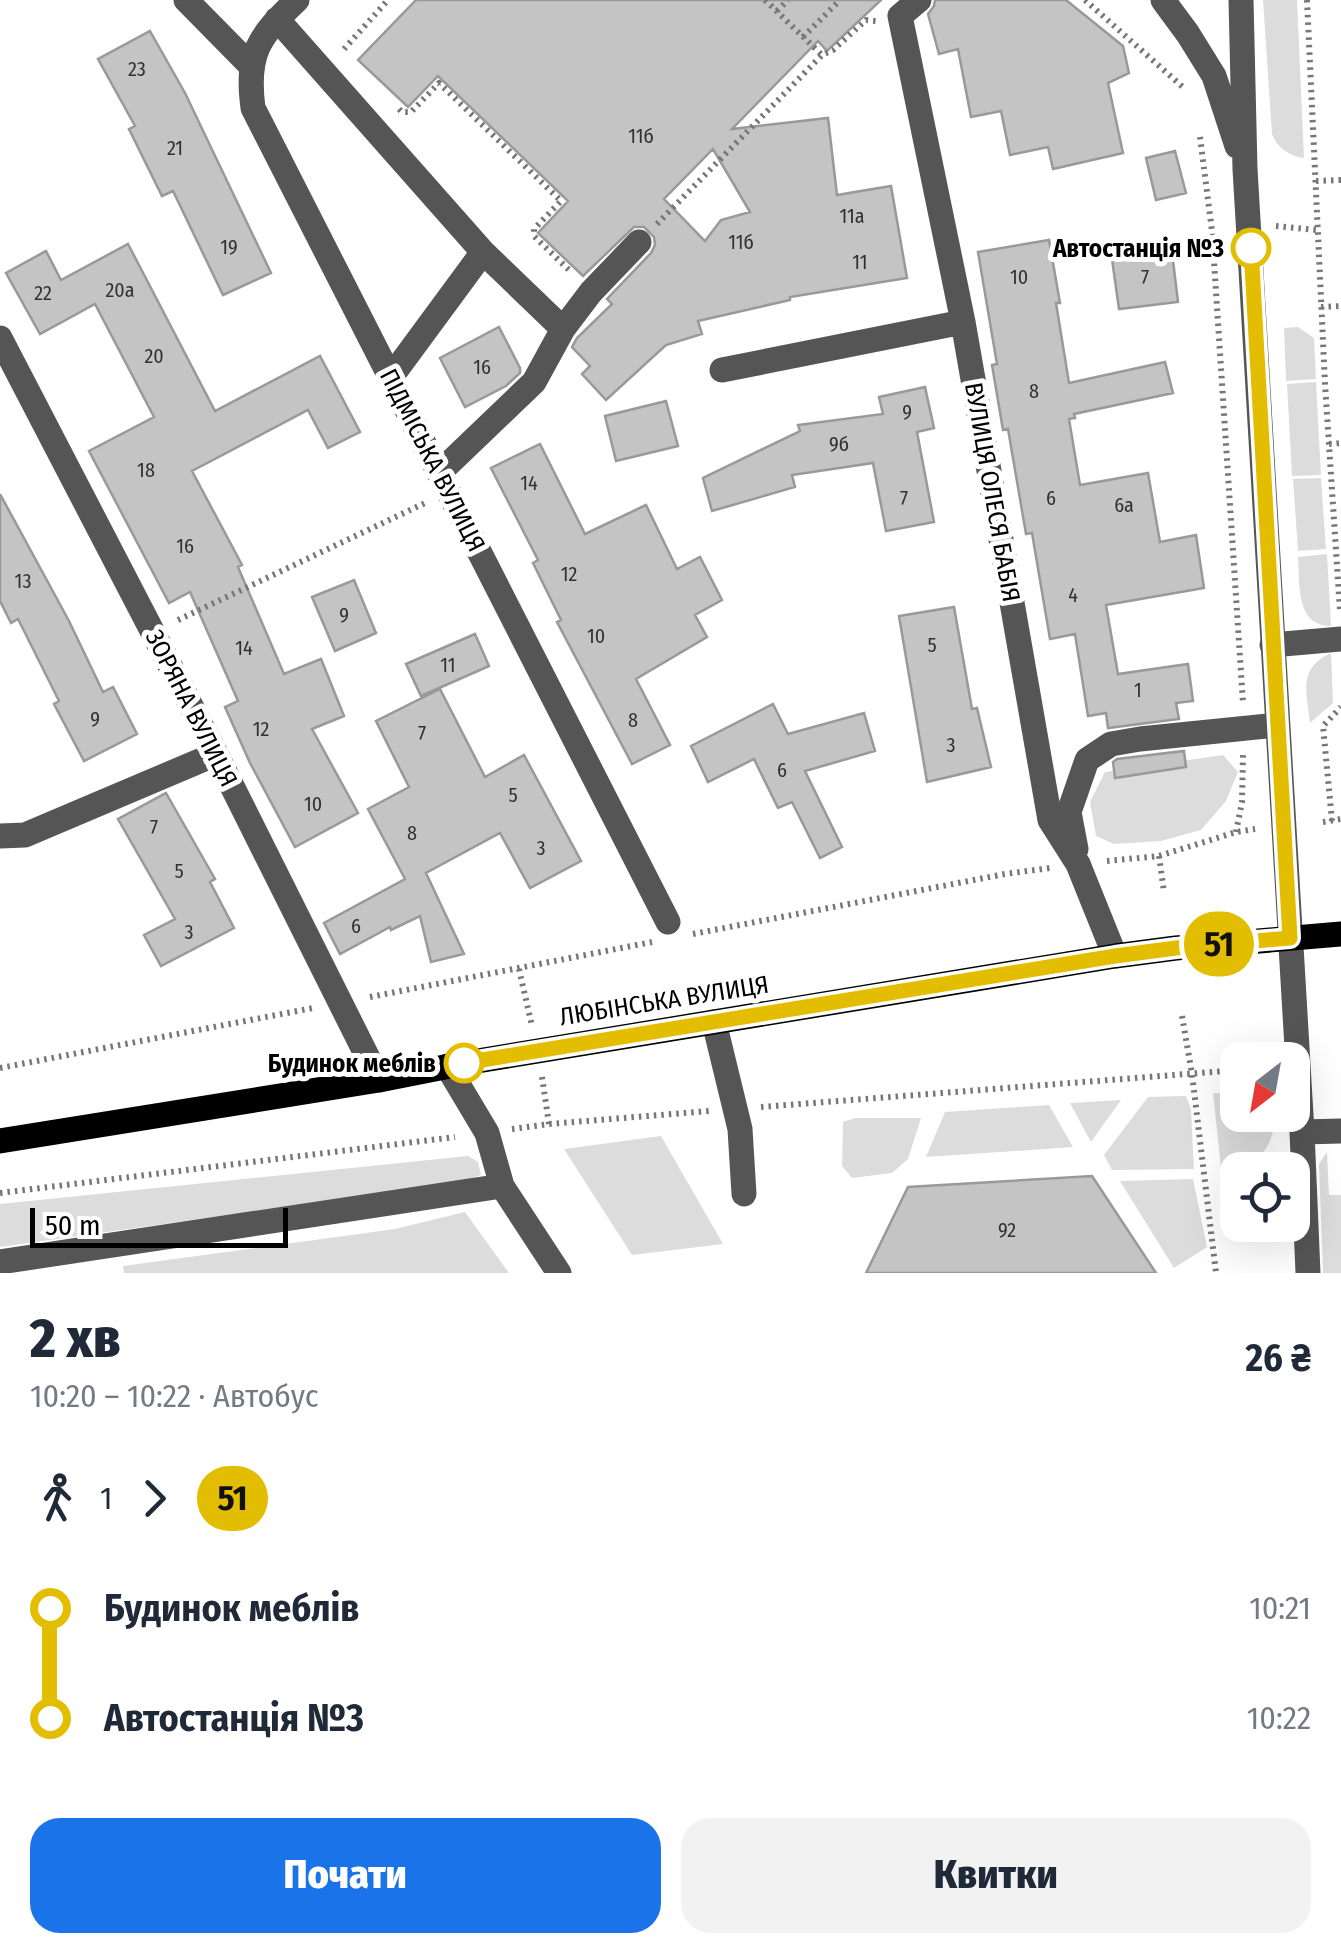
<!DOCTYPE html>
<html lang="uk">
<meta charset="utf-8">
<style>
:root{--surface:#fff;--page:#f2f2f3;--text:#1f2937;--muted:#747a83;--accent:#1a73e8}
body{margin:0;font-family:"Fira Sans Condensed",sans-serif;background:var(--page);color:var(--text);height:100vh;display:flex;flex-direction:column;font-size:38px;white-space:nowrap}
*{box-sizing:border-box;margin:0}
p{font-size:32px;color:var(--muted)}
.icon{flex:none;width:55px;height:55px;fill:none;stroke:currentColor;stroke-width:2;stroke-linecap:round;stroke-linejoin:round}
.map{position:relative;height:1273px;overflow:hidden}
.side{display:flex;flex-direction:column;background:var(--surface);flex:1}
.side>*{flex:none}
.badge{padding:0 20px;border-radius:32px;font-size:35px;line-height:65px}
.needle{width:65px;rotate:211deg}
.controls{position:absolute;left:1220px;top:1042px;display:grid;gap:20px}
.controls a{display:grid;place-items:center;width:90px;height:90px;border-radius:20px;background:var(--surface);box-shadow:0 10px 40px #0002;font-size:50px}
.scale{position:absolute;left:30px;bottom:25px;width:258px;box-sizing:border-box;padding-left:10px;border:5px solid #000;border-top:0;font-size:28px;line-height:35px;white-space:nowrap;color:#000;-webkit-text-stroke:8px #fff;paint-order:stroke}
.map>.badge{position:absolute;translate:-50% -50%;box-shadow:0 0 0 5px #fff}
.legs{display:flex;align-items:center;gap:15px;height:110px;padding:0 30px;font-size:32px}
.legs p{margin-inline-start:auto}
.headline{display:flex;align-items:center;justify-content:space-between;height:170px;padding:0 30px}
h1{font-size:55px;font-weight:800;line-height:75px}
.action{display:flex;gap:20px;margin-top:auto;padding:20px 30px}
.action a{flex:1;height:115px;border-radius:30px;background:var(--accent);color:#fff;font-size:40px;font-weight:800;line-height:115px;text-align:center}
.action a+a{background:var(--page);color:var(--text)}
ul{padding:0 30px;list-style:none}
li{display:flex;align-items:center;gap:35px;height:110px;font-size:38px}
li i{display:grid;place-items:center;width:15px;height:100%;margin:0 12px;background:currentColor}
li i::after{content:'';width:25px;height:25px;margin:-12px;border:8px solid;border-radius:50%;background:var(--surface)}
li p{margin-inline-start:auto}
li:first-child i{background:linear-gradient(#0000 50%,currentColor 0)}
li:last-child i{background:linear-gradient(currentColor 50%,#0000 0)}
.map>svg:first-child{display:block}
.green{fill:#dcdcdc}
.building{fill:#c4c4c4;stroke:#999;stroke-width:2.5;fill-rule:evenodd}
.lines{fill:none;stroke-linecap:round;stroke-linejoin:round}
.path{stroke:#777;stroke-width:6;stroke-dasharray:2.5 5;stroke-linecap:butt}
.minor{stroke:#555;stroke-width:25}
.major{stroke:#000;stroke-width:25}
.line-1-casing{stroke:#fff;stroke-width:22}
.line-1{stroke:#e3bd00;stroke-width:15}
.stop-1-dot{fill:#fff;stroke:#e3bd00;stroke-width:5}
.labels{text-anchor:middle;stroke-width:10;stroke-linejoin:round;paint-order:stroke}
.number-label{font-size:20px;fill:#313131}
.stop-label{font-size:25px;font-weight:bold;fill:#000;stroke:#fff;text-anchor:end}
.street-label{font-size:25px;fill:#000;stroke:#fff}
</style>
<div class="map">
<svg width="1341" height="1273" viewBox="0 0 1341 1273">
<rect width="100%" height="100%" fill="#fff"/>
<path class="green" d="M 1263,0 L 1297,0 L 1304,158 C 1290,156 1277,148 1272,134 Z
M 1298,327 L 1314,338 L 1316,379 L 1286,381 L 1284,328 Z
M 1316,382 L 1321,475 L 1292,476 L 1287,384 Z
M 1321,478 L 1326,549 L 1298,551 L 1293,479 Z
M 1327,554 L 1331,626 C 1295,626 1300,583 1298,557 Z
M 1331,653 L 1333,703 L 1310,723 C 1307,692 1297,669 1331,653 Z
M 1223,755 L 1238,772 L 1226,801 L 1201,830 L 1161,841 L 1114,844 L 1096,836 L 1090,802 L 1105,772 Z
M 1213,1093 L 1237,1094 L 1238,1115 L 1274,1115 C 1276,1134 1266,1157 1247,1166 C 1240,1169 1229,1168 1221,1168 Z
M 1186,1096 L 1191,1109 L 1194,1169 L 1112,1170 L 1104,1155 L 1148,1097 Z
M 1121,1100 L 1091,1142 L 1070,1103 Z
M 1049,1105 L 1073,1147 L 926,1157 L 945,1112 Z
M 855,1118 L 921,1118 L 908,1159 L 892,1173 L 852,1178 L 842,1166 L 843,1122 Z
M 661,1136 L 723,1244 L 632,1255 L 564,1149 Z
M 1327,1152 L 1329,1195 L 1341,1195 L 1341,1273 L 1323,1273 L 1319,1164 Z
M 468,1156 L 478,1162 L 481,1175 L 462,1182 L 0,1247 L 0,1204 Z
M 1193,1179 L 1207,1247 L 1174,1268 L 1120,1181 Z
M 465,1212 L 509,1273 L 124,1273 L 123,1266 L 395,1229 Z"/>
<path class="building" d="M 416,0 L 881,0 L 827,51 L 818,41 L 732,129 L 828,118 L 837,195 L 891,186 L 907,278 L 790,297 L 790,300 L 698,321 L 702,334 L 666,345 L 606,400 L 582,374 L 590,366 L 572,347 L 577,338 L 612,304 L 607,299 L 651,253 L 655,245 L 654,237 L 644,227 L 634,227 L 583,276 L 538,233 L 568,201 L 438,76 L 408,107 L 358,60 ZM 713,149 L 750,212 L 721,220 L 705,241 L 664,199 Z
M 935,0 L 1066,0 L 1123,46 L 1129,73 L 1108,83 L 1123,153 L 1053,169 L 1048,147 L 1010,155 L 1001,111 L 971,117 L 958,49 L 939,54 L 928,14 L 934,6 Z
M 150,31 L 185,93 L 271,273 L 223,295 L 173,191 L 162,196 L 129,129 L 135,126 L 98,59 Z
M 1175,151 L 1186,193 L 1156,200 L 1146,158 Z
M 1049,240 L 1060,303 L 1056,303 L 1069,383 L 1165,362 L 1173,393 L 1074,414 L 1075,418 L 1069,419 L 1080,485 L 1148,473 L 1160,542 L 1196,535 L 1204,588 L 1106,605 L 1118,674 L 1188,664 L 1193,701 L 1176,703 L 1179,719 L 1108,728 L 1106,713 L 1088,716 L 1075,634 L 1050,639 L 1032,533 L 1026,534 L 1008,429 L 1003,430 L 992,365 L 997,364 L 978,252 Z
M 128,244 L 215,411 L 320,356 L 360,432 L 328,448 L 308,410 L 192,471 L 242,565 L 238,567 L 284,674 L 321,659 L 344,716 L 312,729 L 358,813 L 295,847 L 250,763 L 225,707 L 238,701 L 190,592 L 169,603 L 89,451 L 154,417 L 95,304 L 40,334 L 6,273 L 46,251 L 61,280 Z
M 1171,244 L 1178,302 L 1119,309 L 1111,252 Z
M 499,327 L 520,368 L 520,373 L 506,386 L 465,407 L 440,358 Z
M 925,387 L 934,428 L 917,432 L 934,522 L 886,531 L 873,463 L 792,475 L 795,487 L 712,511 L 703,478 L 800,431 L 798,425 L 883,414 L 879,397 Z
M 666,401 L 678,446 L 616,461 L 605,416 Z
M 540,444 L 585,534 L 646,505 L 677,569 L 700,557 L 722,600 L 695,615 L 707,637 L 636,679 L 670,745 L 632,764 L 557,622 L 561,620 L 533,563 L 538,560 L 491,468 Z
M 0,494 L 69,621 L 103,692 L 113,687 L 137,734 L 84,761 L 54,704 L 59,701 L 18,619 L 11,623 L 0,601 Z
M 354,580 L 376,633 L 335,651 L 312,597 Z
M 954,607 L 972,709 L 977,708 L 991,767 L 927,782 L 899,616 Z
M 475,634 L 489,666 L 421,696 L 406,664 Z
M 440,689 L 485,777 L 524,755 L 581,861 L 530,888 L 500,833 L 426,873 L 464,954 L 431,962 L 420,916 L 391,930 L 390,927 L 340,954 L 324,923 L 405,879 L 368,809 L 409,787 L 376,721 Z
M 773,704 L 788,734 L 864,713 L 875,751 L 805,771 L 842,847 L 820,858 L 792,802 L 778,808 L 754,759 L 708,782 L 691,746 Z
M 1184,751 L 1186,767 L 1115,778 L 1113,762 L 1117,759 Z
M 166,793 L 215,879 L 210,882 L 234,928 L 161,966 L 144,935 L 175,919 L 118,819 Z
M 1092,1176 L 1156,1273 L 866,1273 L 908,1187 Z"/>
<g class="lines">
<path class="path" d="M 765,0 L 822,55
M 1085,0 L 1185,89
M 1307,0 L 1325,384 L 1340,611
M 777,11 L 788,0
M 803,37 L 840,0
M 344,49 L 388,0
M 399,109 L 402,112 L 411,112 L 439,83 L 561,201 L 534,229 L 534,236 L 572,273
M 1200,137 L 1212,231 L 1243,703
M 1316,181 L 1341,180
M 657,224 L 822,55 L 833,50 L 866,20 L 876,21
M 1276,226 L 1317,230
M 1321,307 L 1341,306
M 1329,444 L 1341,443
M 178,620 L 425,503
M 1332,821 L 1323,726 L 1341,707
M 1323,822 L 1341,819
M 1236,832 L 1242,802 L 1243,755
M 1159,856 L 1164,892
M 1107,861 L 1159,856 L 1236,832 L 1255,829
M 693,934 L 1005,874 L 1050,868
M 519,969 L 532,1026
M 370,997 L 652,942
M 1182,1016 L 1192,1074 L 1216,1273
M 0,1068 L 313,1008
M 542,1077 L 549,1124
M 761,1107 L 1238,1070
M 512,1129 L 549,1124 L 709,1111
M 0,1193 L 455,1137"/>
<path class="minor" d="M 186,0 L 251,66
M 297,0 C 258,37 246,54 253,108 L 668,922
M 919,0 L 900,16 L 963,322 L 1050,820 L 1078,864 L 1115,956
M 1163,0 L 1188,34 L 1214,76 L 1237,146
M 1241,0 L 1245,169 L 1302,1132 L 1308,1273
M 277,19 L 483,252 L 563,329
M 0,338 L 216,754 L 379,1080
M 722,370 L 963,322
M 391,377 L 483,252
M 439,473 L 534,382 L 563,329 L 591,292 L 639,242
M 1272,645 L 1341,639
M 0,836 L 25,835 L 216,754
M 1076,849 L 1069,812 L 1087,760 L 1111,744 L 1140,739 L 1277,725
M 714,1022 L 740,1129 L 744,1194
M 447,1066 L 487,1133 L 502,1186 L 559,1273
M 1302,1132 L 1341,1131
M 0,1262 L 502,1186"/>
<path class="major" d="M 0,1141 L 379,1080 L 465,1063 L 1115,956 L 1176,948 L 1341,934"/>
</g>
<g class="lines">
<g class="line-1-casing">
<path id="line-1" d="M 464,1063 L 1115,956 L 1176,948 L 1290,938 L 1251,248"/>
</g>
<use href="#line-1" class="line-1"/>
</g>
<g class="stop-1-dot">
<circle cx="1251" cy="248" r="18"/>
<circle cx="464" cy="1063" r="18"/>
</g>
<g class="labels">
<g class="number-label">
<text x="137" y="76">23</text>
<text x="641" y="143">11б</text>
<text x="175" y="155">21</text>
<text x="852" y="223">11а</text>
<text x="741" y="249">11б</text>
<text x="229" y="254">19</text>
<text x="860" y="269">11</text>
<text x="1019" y="284">10</text>
<text x="1145" y="284">7</text>
<text x="120" y="297">20а</text>
<text x="43" y="300">22</text>
<text x="154" y="363">20</text>
<text x="482" y="374">16</text>
<text x="1034" y="398">8</text>
<text x="907" y="419">9</text>
<text x="839" y="451">9б</text>
<text x="146" y="477">18</text>
<text x="529" y="490">14</text>
<text x="904" y="505">7</text>
<text x="1051" y="505">6</text>
<text x="1124" y="512">6а</text>
<text x="185" y="553">16</text>
<text x="569" y="581">12</text>
<text x="23" y="588">13</text>
<text x="1073" y="602">4</text>
<text x="344" y="622">9</text>
<text x="596" y="643">10</text>
<text x="932" y="652">5</text>
<text x="244" y="655">14</text>
<text x="448" y="672">11</text>
<text x="1138" y="697">1</text>
<text x="95" y="726">9</text>
<text x="633" y="727">8</text>
<text x="261" y="736">12</text>
<text x="422" y="740">7</text>
<text x="951" y="752">3</text>
<text x="782" y="777">6</text>
<text x="513" y="802">5</text>
<text x="313" y="811">10</text>
<text x="154" y="834">7</text>
<text x="412" y="840">8</text>
<text x="541" y="855">3</text>
<text x="179" y="878">5</text>
<text x="356" y="933">6</text>
<text x="189" y="939">3</text>
<text x="1007" y="1237">92</text>
</g>
<g class="stop-label">
<text x="1224" y="257">Автостанція №3</text>
<text x="436" y="1072">Будинок меблів</text>
</g>
<g class="street-label">
<text transform="translate(433 460) rotate(63)" y="9">ПІДМІСЬКА ВУЛИЦЯ</text>
<text transform="translate(993 492) rotate(80)" y="9">ВУЛИЦЯ ОЛЕСЯ БАБІЯ</text>
<text transform="translate(192 708) rotate(63)" y="9">ЗОРЯНА ВУЛИЦЯ</text>
<text transform="translate(664 1000) rotate(-9)" y="9">ЛЮБІНСЬКА ВУЛИЦЯ</text>
</g>
</g>
</svg>
<div class="controls">
<a><svg class="needle" viewBox="-14 -14 28 28"><path d="M0-13l5 13h-10z" fill="#e53935"/><path d="M0 13l5-13h-10z" fill="#747a83"/></svg></a>
<a><svg class="icon" aria-label="locate" viewBox="0 0 24 24"><circle cx="12" cy="12" r="6"/><path d="M12 2v4M12 18v4M2 12h4M18 12h4"/></svg></a>
</div>
<div class="scale">50 m</div>
<b class="badge" style="left:1219px;top:944px;background:#e3bd00;color:#111">51</b>
</div>
<section class="side">
<div class="headline"><div><h1>2 хв</h1><p>10:20 – 10:22 · Автобус</p></div><b>26 ₴</b></div>
<div class="legs"><svg class="icon" aria-label="walk" viewBox="0 0 24 24"><circle cx="13" cy="4" r="2"/><path d="M13 8l-2 6 4 7M11 14l-3 7M7 12l3-4h3l4 4"/></svg>1<svg class="icon" aria-label="forward" viewBox="0 0 24 24"><path d="M9 5l7 7-7 7"/></svg><b class="badge" style="background:#e3bd00;color:#111">51</b></div>
<ul>
<li><i style="color:#e3bd00"></i><b>Будинок меблів</b><p>10:21</p></li>
<li><i style="color:#e3bd00"></i><b>Автостанція №3</b><p>10:22</p></li>
</ul>
<div class="action"><a>Почати</a><a>Квитки</a></div>
</section>
